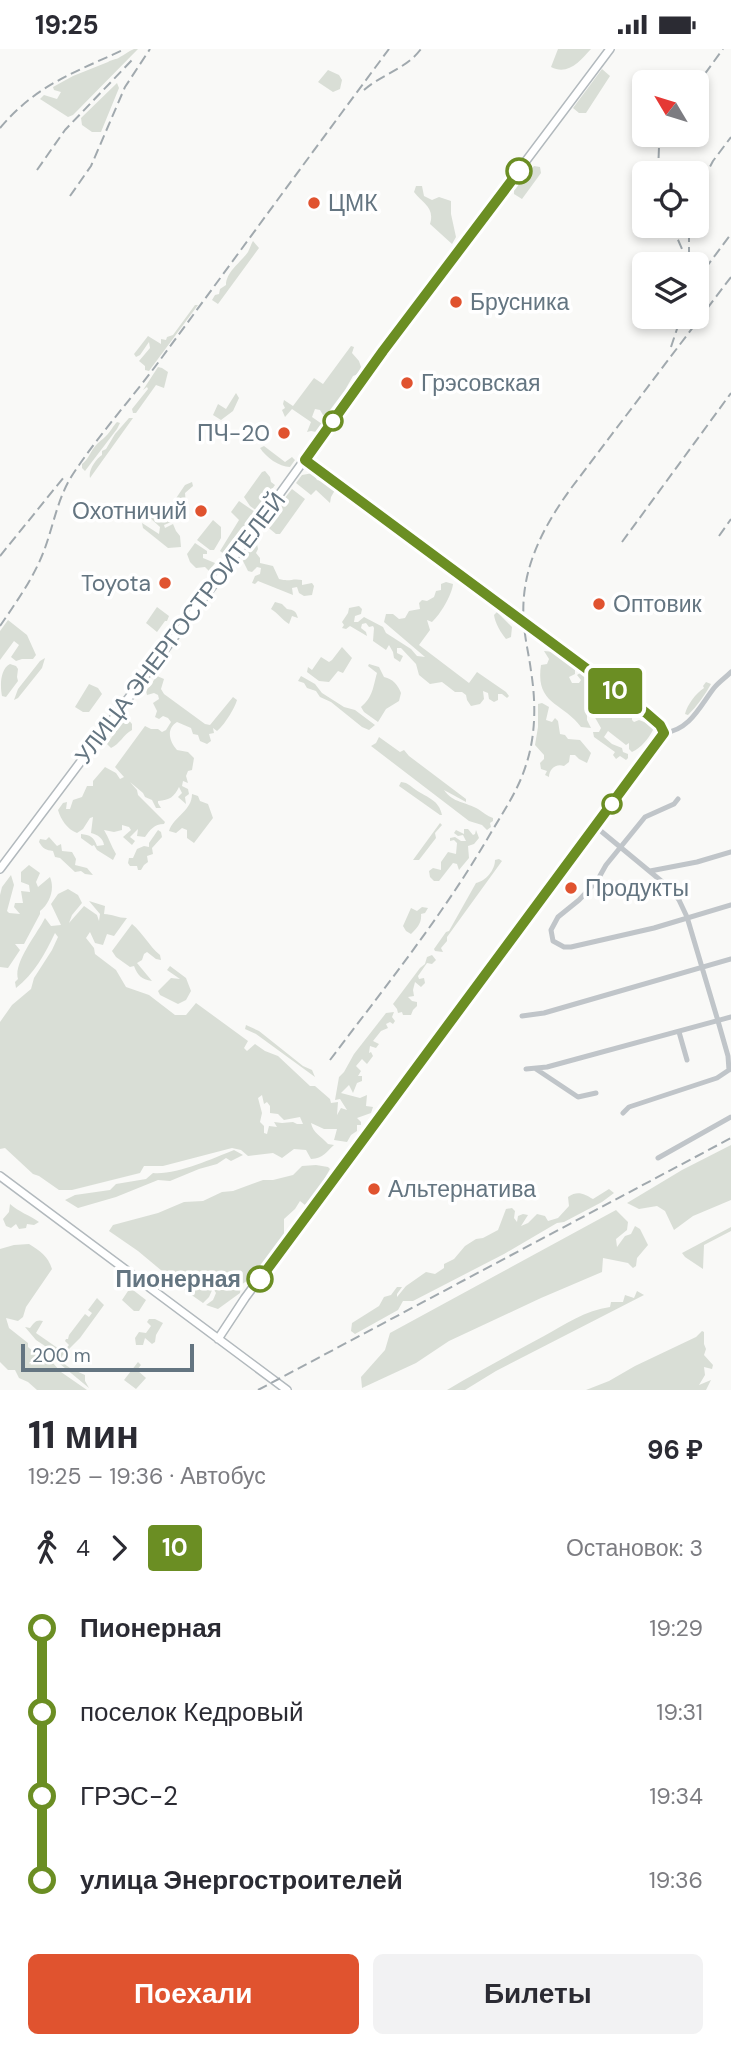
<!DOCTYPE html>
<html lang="ru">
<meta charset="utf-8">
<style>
:root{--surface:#fff;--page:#f2f2f3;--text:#2b2b33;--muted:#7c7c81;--accent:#e0532f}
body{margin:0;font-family:"DM Sans",sans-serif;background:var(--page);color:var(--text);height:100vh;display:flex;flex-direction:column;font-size:26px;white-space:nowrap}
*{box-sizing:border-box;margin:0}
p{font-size:23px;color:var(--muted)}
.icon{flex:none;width:38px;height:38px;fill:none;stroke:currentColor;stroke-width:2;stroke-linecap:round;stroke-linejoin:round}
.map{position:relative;height:1341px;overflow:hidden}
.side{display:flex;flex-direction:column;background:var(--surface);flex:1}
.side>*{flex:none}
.badge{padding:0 14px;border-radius:5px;font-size:24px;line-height:46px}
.needle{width:46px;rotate:308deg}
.fabs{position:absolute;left:632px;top:21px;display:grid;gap:14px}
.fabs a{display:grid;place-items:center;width:77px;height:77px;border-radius:10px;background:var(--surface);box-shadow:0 4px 10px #0003;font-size:35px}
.scale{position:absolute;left:21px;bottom:18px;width:173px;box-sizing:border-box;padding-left:7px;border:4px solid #647581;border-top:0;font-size:19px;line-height:24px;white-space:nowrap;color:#647581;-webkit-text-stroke:5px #fff;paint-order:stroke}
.map>.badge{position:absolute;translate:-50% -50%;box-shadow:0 0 0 4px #fff}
.legs{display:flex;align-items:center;gap:10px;height:77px;padding:0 28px;font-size:23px}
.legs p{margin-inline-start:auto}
.headline{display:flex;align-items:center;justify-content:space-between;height:119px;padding:0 28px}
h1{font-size:38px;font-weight:700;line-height:52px}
.action{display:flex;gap:14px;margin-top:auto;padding:14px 28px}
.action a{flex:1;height:80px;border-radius:10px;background:var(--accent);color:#fff;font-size:28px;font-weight:700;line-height:80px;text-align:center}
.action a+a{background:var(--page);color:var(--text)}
ul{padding:0 28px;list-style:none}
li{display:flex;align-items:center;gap:24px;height:84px;font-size:26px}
li i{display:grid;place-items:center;width:10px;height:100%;margin:0 9px;background:currentColor}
li i::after{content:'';width:18px;height:18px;margin:-9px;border:5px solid;border-radius:50%;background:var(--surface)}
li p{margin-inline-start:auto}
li:first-child i{background:linear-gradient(#0000 50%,currentColor 0)}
li:last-child i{background:linear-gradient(currentColor 50%,#0000 0)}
.status{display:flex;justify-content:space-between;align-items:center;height:49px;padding:0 35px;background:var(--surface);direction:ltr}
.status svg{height:19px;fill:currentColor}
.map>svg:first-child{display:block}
.green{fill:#d9ded6;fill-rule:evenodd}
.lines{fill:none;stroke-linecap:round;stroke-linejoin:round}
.secondary-casing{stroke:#b2b9bd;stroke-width:10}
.street{stroke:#c0c5c9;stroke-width:5}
.secondary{stroke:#fff;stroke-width:7}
.rail{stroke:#a1a9ae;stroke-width:2;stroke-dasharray:10 5;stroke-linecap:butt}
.line-1-casing{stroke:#fff;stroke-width:16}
.line-1{stroke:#6b8e23;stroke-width:10}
.stop-1-dot{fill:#fff;stroke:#6b8e23;stroke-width:3.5}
.poi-dot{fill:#e0532f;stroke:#fff;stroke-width:2.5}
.labels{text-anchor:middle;stroke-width:7;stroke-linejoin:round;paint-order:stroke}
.poi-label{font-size:23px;fill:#647581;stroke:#fff;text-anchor:start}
.street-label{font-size:23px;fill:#647581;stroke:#fff}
.stop-label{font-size:23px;font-weight:bold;fill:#647581;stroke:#fff;text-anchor:end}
</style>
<div class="status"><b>19:25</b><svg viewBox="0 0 49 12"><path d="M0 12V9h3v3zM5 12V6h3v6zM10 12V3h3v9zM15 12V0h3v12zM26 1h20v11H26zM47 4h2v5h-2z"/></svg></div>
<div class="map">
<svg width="731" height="1341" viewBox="0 0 731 1341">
<rect width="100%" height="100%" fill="#f9f9f7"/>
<path class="green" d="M 134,0 L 138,0 L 73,66 L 68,68 L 40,50 L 44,46 L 57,50 L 61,43 L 54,41 L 53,38 L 73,27 L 108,13 C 112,10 116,11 120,8 C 124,6 129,2 134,0 Z
M 558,0 L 591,0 C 580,12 568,27 551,18 Z
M 602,20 L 610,27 L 586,64 L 579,64 L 573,59 Z
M 328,21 L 339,26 L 342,31 L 340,40 L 333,43 L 318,33 Z
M 117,34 L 119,39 L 101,83 L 92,83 L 82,76 L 81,69 Z
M 534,117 L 540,118 L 541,124 L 522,150 L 514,145 L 514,141 Z
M 416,137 L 422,137 L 424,147 L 432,151 L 439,148 L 451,152 L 451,165 L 456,188 L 452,195 L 430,175 C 435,158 423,155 414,143 Z
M 253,192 L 259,199 L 218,255 L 212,251 L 215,246 L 219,245 L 220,240 L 226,236 C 226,223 241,213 248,203 C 250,199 251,195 253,192 Z
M 195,256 L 198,256 L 149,322 L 145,321 L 145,317 L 139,312 L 150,299 L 149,293 L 140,306 L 136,308 L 134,305 L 148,287 L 161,295 L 161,290 L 166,291 L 167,288 L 173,286 Z
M 351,297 L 354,298 L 352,304 L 359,312 L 361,318 L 358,325 L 353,327 L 345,341 L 327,365 L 323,366 L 320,361 L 315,360 L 312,368 L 322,375 L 320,380 L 316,383 L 311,382 L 307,383 L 311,373 L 292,360 L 285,368 L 282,361 L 285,359 L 283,355 L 284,351 L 293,357 L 314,329 L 323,335 Z
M 158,318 L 162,319 L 168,323 L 164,339 L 156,336 L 136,364 L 133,364 L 132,360 L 148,340 L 147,338 L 143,341 Z
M 236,344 L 239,349 L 233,362 L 221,371 L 213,366 L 218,355 L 226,360 Z
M 129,369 L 133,369 L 90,429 C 88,421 96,410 102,406 L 102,402 L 106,400 L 115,385 Z
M 117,373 L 120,374 L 117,380 L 85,422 L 82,419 L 82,415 C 88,410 89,406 93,400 C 97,394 102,391 106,387 C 111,382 113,377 117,373 Z
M 264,397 L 285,413 L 292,408 L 295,411 L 290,418 C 279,418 266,408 260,399 Z
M 265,422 L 270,428 L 271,433 L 275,436 L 257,462 L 250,457 L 244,448 L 262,423 Z
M 313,424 L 317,431 L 322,432 L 335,441 L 331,448 L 330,454 L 316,441 L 311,446 L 296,434 L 302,426 Z
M 192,433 L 193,437 L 185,444 L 186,455 L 179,466 L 175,466 L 171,473 L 164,476 L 165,479 L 173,475 L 176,482 L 180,487 L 181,498 L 168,499 L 143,479 L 142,474 L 159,485 L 160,478 L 149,468 L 148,465 L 152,463 L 150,467 L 160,473 L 185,436 Z
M 292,440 L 305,450 L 280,485 L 276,485 L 264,475 Z
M 239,452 L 255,463 L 224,505 L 220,502 L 239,471 L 231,463 Z
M 213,471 L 221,478 L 221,489 L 214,501 L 210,501 L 197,491 Z
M 195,494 L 207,502 L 207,505 L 203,505 L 203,509 L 215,514 L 209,522 L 205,518 L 196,519 L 190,513 L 187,505 Z
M 257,495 L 258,500 L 256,504 L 260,509 L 260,514 L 273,517 L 279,530 C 290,533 292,529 302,531 L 302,536 L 312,534 L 314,537 L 312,546 L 304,547 L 299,544 L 297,538 L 292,539 L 293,546 L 258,532 L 255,535 L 252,534 L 255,527 L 260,525 L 261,519 L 257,518 L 252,523 L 248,522 L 243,512 L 246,505 Z
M 446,533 L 453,535 C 452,546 440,566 432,573 L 427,571 L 430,581 L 419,596 L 469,634 L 477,623 L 506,643 L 509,647 L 507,649 L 502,645 L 498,645 L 498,651 L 494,653 L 489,650 L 488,644 L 483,642 L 484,650 L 480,655 L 471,657 L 467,651 L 466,646 L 462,643 L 455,643 L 442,633 L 430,635 L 419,626 L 416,615 L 401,599 L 397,599 L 397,604 L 403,607 L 400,613 L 394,609 L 393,603 L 389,596 L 386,601 L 373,592 L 374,579 L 373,577 L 369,578 L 366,574 L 362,575 L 361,579 L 366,583 L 367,587 L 350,577 L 346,580 L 342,579 L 344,576 L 342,573 L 348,564 L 349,559 L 359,557 L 362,560 L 361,565 L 355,567 L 354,573 L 358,573 L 364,568 L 383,578 L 386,584 L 411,600 L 417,607 L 425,608 L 384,573 L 386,565 L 393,565 L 399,570 L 405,569 L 409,562 L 420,560 L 419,554 L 422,551 L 427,552 L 434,548 L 436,542 L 441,541 L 441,535 Z
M 275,553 L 282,555 L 287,560 C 294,561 296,562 298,569 L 292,567 L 289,575 C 282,571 278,564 271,560 Z
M 157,558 L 169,567 L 167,572 L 165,572 L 157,583 L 146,574 Z
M 497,563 L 512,578 L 511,588 L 506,590 C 501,584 495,574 494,566 Z
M 8,571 L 27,586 L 36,606 L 33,610 L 22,610 L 16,612 L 11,608 L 19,596 L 14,592 L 0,611 L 0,582 Z
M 342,598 L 352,609 L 343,624 L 338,622 L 329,633 L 319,632 L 307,623 L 308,618 L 312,621 L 321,608 L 329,613 L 332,611 Z
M 544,602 L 554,603 L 575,619 L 575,625 L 569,628 L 572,634 L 579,634 L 581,631 L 577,626 L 580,624 L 612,648 L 610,655 L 615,652 L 632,665 L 632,671 L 634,673 L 639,671 L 652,676 L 653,681 C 649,689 641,699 632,703 L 629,700 L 629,694 L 626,696 L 608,682 L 604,688 L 612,695 L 622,699 L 623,703 L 628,705 L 628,709 L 626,711 L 620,707 L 616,710 L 613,706 L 615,703 L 594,688 L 593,683 L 599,683 L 601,679 L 593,665 L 587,666 L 587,671 L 591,679 L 581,678 C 563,653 535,656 541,616 L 547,615 L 549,610 Z
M 45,609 L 42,619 L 18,649 L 14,651 L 18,640 L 40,612 Z
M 10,615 L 16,617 L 18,620 L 17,628 L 18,632 L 6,648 L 2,647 C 0,637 0,620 10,615 Z
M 369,615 L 379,618 L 384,628 C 393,630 398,636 401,644 L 399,652 L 386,660 L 378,673 L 364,663 L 361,658 C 373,648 373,638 377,624 L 368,617 Z
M 157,627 L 164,630 L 161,640 L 164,645 L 205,675 L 210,676 L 233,648 L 237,651 C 235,659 223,678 217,682 L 213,679 L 214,684 L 209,685 L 211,692 L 207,695 L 200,692 L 198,686 L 193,685 L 191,679 L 177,673 C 166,680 169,692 177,701 L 188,703 L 194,709 L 192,721 L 188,722 L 186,727 L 188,734 L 183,732 L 182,737 L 188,740 L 189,745 L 185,748 L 186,755 L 178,748 L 182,744 L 179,738 C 174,748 170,751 158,752 L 158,754 L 161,759 L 156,759 L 152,751 L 145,748 L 143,744 L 130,733 L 137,741 L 138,746 L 165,773 L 164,775 C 154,775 150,781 145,788 L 137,787 L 138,780 L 130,788 L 135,792 L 132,796 L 123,788 L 131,781 L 129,778 L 122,776 L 122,781 L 114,783 L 104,781 C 109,789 111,797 116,805 L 113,811 L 97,801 L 94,796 L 92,797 L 81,789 L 81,785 C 90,786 94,788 97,797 L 104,796 C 103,789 98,786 91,784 L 93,768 L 90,769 L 83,780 L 77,784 C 67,780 61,771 58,761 L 63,754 L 67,753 L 66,760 L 70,760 L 73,751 L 82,748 L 87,737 L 93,737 L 93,732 L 105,718 L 116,724 L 120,730 L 124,728 L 115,718 L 145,677 L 151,680 L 158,680 L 162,683 L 166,681 L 171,673 L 168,669 L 163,667 L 159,670 L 155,668 L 157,662 L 153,654 L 159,650 L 158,646 L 154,644 L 147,646 L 146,642 Z
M 301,627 L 315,635 L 322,644 L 344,658 L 355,661 L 375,676 L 369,681 L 362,678 L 331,653 L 320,648 L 316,642 L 307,639 L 304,634 L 298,632 Z
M 706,633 L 711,635 C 705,646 697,657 688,666 L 685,665 C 687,656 696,644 704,639 L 703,637 Z
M 89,635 L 98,639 L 102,645 L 89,663 L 83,663 L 75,658 Z
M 542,654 L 549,658 L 546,671 L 552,673 L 555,669 L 558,672 L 560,685 L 565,686 L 568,690 L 580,691 L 591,704 L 587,714 L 579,710 L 575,706 L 570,706 L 569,713 L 564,717 C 556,714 549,720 549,728 L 545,726 L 547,722 L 541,720 L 540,714 L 544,710 L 544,706 L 535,696 L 538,678 L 538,655 Z
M 126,668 L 132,675 L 132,681 C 123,686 120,695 111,699 L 107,695 Z
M 379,688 L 400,703 L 404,701 L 409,707 L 466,750 L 466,753 L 444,741 C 453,754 466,753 478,760 C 483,763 487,767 493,769 L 493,772 L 490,774 L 491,778 L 487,781 L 482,776 L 469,772 L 371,697 L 376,694 Z
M 401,733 C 409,734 410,737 416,741 C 428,749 439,751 442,766 L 440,766 L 399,737 Z
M 192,745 L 198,747 L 200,752 L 208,755 L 213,769 L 194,794 L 187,789 L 187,781 L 182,779 L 176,784 L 169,782 C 174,767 192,762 192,745 Z
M 440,774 L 442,776 L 435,784 L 436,789 L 419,811 L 413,811 Z
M 464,780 L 468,780 L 473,786 L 475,785 L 476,781 L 479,789 L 474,795 L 468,797 L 469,809 L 459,821 L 457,815 L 453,814 L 439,832 L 434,832 L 430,828 L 429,822 L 433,819 L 441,821 L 441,813 L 448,803 L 456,805 L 457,794 L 454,791 L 450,792 L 450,789 L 455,788 L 461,792 L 466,792 L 463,786 L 458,787 L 454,784 L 456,781 L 464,785 Z
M 158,781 L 161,783 L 162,788 L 152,799 L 153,805 L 147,807 L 148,813 L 144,816 L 141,821 L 138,821 L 137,817 L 130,817 L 128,814 L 129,809 L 133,809 L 137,800 L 144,797 L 149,798 L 149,794 Z
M 49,788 L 57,797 L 61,795 L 62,802 L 72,803 L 76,810 L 75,816 L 87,819 L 93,826 L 85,825 L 81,822 L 75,823 L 60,809 L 55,808 L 53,802 C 46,801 43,800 39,793 L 40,790 L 46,791 Z
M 499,810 L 502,812 L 447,888 L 447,892 L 441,899 L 443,903 L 435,902 L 434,900 L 446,883 L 449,882 L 476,834 C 486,832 495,821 495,811 Z
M 29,816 L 40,824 L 36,833 L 38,838 L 50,828 C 55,840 50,854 40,862 L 40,865 L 24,895 L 15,895 L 20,901 L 8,919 L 0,918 L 0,846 L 2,838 L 11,826 L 14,836 L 7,862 L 9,864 L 20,865 L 14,858 L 15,854 L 23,854 L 21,842 L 30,843 L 29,836 L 21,833 L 21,823 Z
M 68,840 L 78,846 L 82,854 L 72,866 L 69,874 L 84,857 L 97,866 L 99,872 L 100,865 L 89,852 L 105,857 L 104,865 C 112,865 118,869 127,869 L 114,887 L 107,885 L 103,896 L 95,894 L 90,883 L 86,889 L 94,899 L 95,905 L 116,921 L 126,938 L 149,946 L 175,966 L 186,966 L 196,954 L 248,992 L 244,999 L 247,1002 L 255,995 L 265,1002 L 278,1007 L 310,1037 L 315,1037 L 330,1050 L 331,1054 L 338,1053 L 337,1066 L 341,1059 L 347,1061 L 340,1050 L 335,1051 L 339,1028 L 344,1023 L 354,1005 L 386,964 L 394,963 L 392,968 L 395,972 L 393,975 L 390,973 L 386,975 L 388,979 L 381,982 L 373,992 L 379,995 L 376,999 L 370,997 L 369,1004 L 371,1003 L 373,1007 L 367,1015 L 362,1010 L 356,1017 L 361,1022 L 358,1027 L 362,1027 L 362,1032 L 357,1034 L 353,1044 L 349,1036 L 341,1044 L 360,1049 L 367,1046 L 366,1057 L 373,1058 L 371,1064 L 357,1069 L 361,1073 L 361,1076 L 357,1076 L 357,1082 L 351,1086 L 347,1093 L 334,1091 L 337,1080 L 324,1080 L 311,1074 C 313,1084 321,1087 328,1095 L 334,1096 C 326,1103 324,1109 311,1110 L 306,1101 L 294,1100 L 282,1109 L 273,1104 L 248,1107 L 241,1101 L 232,1099 L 163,1117 L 144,1117 L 140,1124 L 72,1141 L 59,1141 L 39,1127 L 33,1125 L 5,1099 L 0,1100 L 0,973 L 12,956 L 31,940 L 34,929 L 52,901 L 58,888 L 55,884 C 45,905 34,925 16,939 L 15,933 L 18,930 C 13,914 37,885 45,869 L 51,877 L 61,876 L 51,855 L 58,845 ZM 262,1046 L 264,1055 L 267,1053 L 270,1057 L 270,1064 L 278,1065 L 284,1071 L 300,1068 L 303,1075 L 297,1075 L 293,1073 L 282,1074 L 274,1073 L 277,1078 L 269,1077 L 267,1085 L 264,1084 L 264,1077 L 260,1073 L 262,1064 L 258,1049 Z
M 422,858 L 428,859 L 425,864 L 421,865 C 422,874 417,879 411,885 L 406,882 L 403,877 L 411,859 L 417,862 Z
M 132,875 C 143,884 149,897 160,906 L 161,911 L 156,910 L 147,903 L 144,905 L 142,911 L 137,914 L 152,932 C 141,930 138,927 134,917 L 130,918 L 116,908 L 112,902 Z
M 432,906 L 436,911 L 432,915 L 427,914 L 418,927 L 419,930 L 424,929 L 425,934 L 421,938 L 415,933 L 413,941 L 414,947 L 408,948 L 412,952 L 417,953 L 417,957 L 413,961 L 411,966 L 403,966 L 402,963 L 398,964 L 397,960 L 393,955 L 420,919 L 425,915 L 427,908 Z
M 170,917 L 186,929 L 191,942 L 186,951 L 178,955 L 160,946 L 158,942 L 171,929 L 180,930 L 167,921 Z
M 246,976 L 259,982 L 303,1017 L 312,1021 L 315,1028 L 256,985 L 245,980 Z
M 731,1096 L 731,1151 L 693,1167 L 674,1181 L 665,1162 L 657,1157 L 639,1160 L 627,1154 L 682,1121 Z
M 234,1101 L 243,1106 L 231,1112 L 226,1109 L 217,1115 L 199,1120 L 170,1132 L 158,1131 L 116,1148 L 78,1159 L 65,1151 L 75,1146 L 110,1141 L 116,1135 L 146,1130 L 153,1124 C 177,1126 211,1110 234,1101 Z
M 316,1116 L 328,1118 L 330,1120 L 317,1143 L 305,1156 L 300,1152 L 295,1160 L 284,1170 L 284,1186 L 281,1192 L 259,1220 L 250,1223 L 248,1231 L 241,1236 L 240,1244 L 218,1260 L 206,1256 L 213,1251 L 216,1244 L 213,1239 L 209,1248 L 203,1254 L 183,1240 L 172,1226 L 162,1222 L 138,1202 L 109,1182 L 113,1176 L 158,1164 L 184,1153 L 203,1152 L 222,1143 L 233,1142 L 263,1131 L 273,1131 L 293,1126 L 302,1117 Z
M 609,1140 L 614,1144 L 602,1153 L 564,1173 L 557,1174 L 504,1205 L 413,1252 L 403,1252 L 398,1261 L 355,1285 L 351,1282 L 352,1274 L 379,1257 L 384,1248 L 391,1246 L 397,1238 L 402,1238 L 397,1245 L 397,1248 L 406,1237 L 426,1223 L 435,1225 L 444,1219 L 444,1215 L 454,1210 L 465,1197 L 476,1190 L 483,1189 L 498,1181 L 506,1160 L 512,1159 L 515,1162 L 514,1169 L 517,1173 L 518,1167 L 523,1165 L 528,1166 L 521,1177 L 528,1174 L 537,1165 L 545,1167 L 548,1172 L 558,1169 L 569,1157 L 568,1148 C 578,1141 584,1145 593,1150 Z
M 10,1155 C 19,1163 29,1166 39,1173 L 34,1176 L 27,1175 L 26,1179 L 19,1180 L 16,1175 L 11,1179 L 6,1177 L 3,1170 L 9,1163 Z
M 616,1161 L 628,1173 L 627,1181 L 616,1190 L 617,1198 L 625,1187 L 631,1185 L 635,1177 L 640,1180 L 648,1196 L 637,1209 L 636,1217 L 633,1219 L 628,1214 L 603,1209 L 602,1223 L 541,1249 L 449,1292 L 416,1314 L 362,1339 L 361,1328 L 385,1301 L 390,1284 Z
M 731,1178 L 731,1182 L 704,1196 L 703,1220 L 685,1208 L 682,1204 Z
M 29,1195 C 40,1202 48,1207 52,1220 L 26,1258 L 23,1268 L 18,1272 L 6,1269 L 9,1279 L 28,1294 L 28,1298 L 36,1305 L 52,1313 L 61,1323 L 87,1341 L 37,1341 L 28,1333 L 19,1329 L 15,1321 L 8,1321 L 0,1313 L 0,1200 L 14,1196 Z
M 133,1241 L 146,1251 L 139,1262 L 134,1262 L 122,1251 L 128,1242 Z
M 637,1242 L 644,1246 L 496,1322 L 465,1341 L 447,1341 C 479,1322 511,1305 544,1287 C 564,1276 586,1261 610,1258 L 611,1253 L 623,1253 L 625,1246 L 634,1249 Z
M 97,1249 L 104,1256 L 80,1289 L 62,1307 L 61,1312 C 68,1319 76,1322 85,1326 L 85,1332 L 89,1339 L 54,1310 L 54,1303 L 36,1291 L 25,1278 L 30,1279 C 34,1274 36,1270 43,1272 L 36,1284 L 59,1300 L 65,1301 L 69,1296 L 65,1292 L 66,1290 L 68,1290 L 69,1286 L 85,1265 L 89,1268 L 92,1264 L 88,1261 Z
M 149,1270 L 155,1270 L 163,1274 L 156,1286 L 155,1293 L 152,1295 L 145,1289 L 143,1296 L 136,1296 L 135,1289 L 139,1283 L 146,1284 L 151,1277 L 147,1273 Z
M 702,1282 L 704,1283 L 704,1295 L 706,1300 L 704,1306 L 713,1316 L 712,1320 L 704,1318 L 705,1326 L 699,1336 L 711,1331 L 706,1341 L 586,1341 L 609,1332 L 635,1317 L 696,1288 Z
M 138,1313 L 141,1316 L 137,1321 L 146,1329 L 136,1340 L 124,1331 Z"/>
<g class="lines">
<g class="secondary-casing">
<path id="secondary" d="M 0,820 L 224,522 L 383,302 L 610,0
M 0,1127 L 287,1341
M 218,1290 L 245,1249 L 373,1076 L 664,684 L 660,676 L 645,663 L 305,411"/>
</g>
<path class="street" d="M 664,684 C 690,681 700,657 714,639 C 719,633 725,629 731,623
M 678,750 L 674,755 L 645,768 L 606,816 L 597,832 L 579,851 L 558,868 L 551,881 L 553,892 L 564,898 L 571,898 L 654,879 L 731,856
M 596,778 L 671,840 L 679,851 L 687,868 L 718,972 L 728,1007 L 729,1021
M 650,822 L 697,813 L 731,803
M 522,967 L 544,964 L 731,910
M 679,983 L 687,1011
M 526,1020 L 547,1018 L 731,968
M 536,1020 L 578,1048 L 596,1044
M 623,1064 L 629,1058 L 717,1029 L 729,1021
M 658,1109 L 731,1068"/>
<use href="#secondary" class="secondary"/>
<path class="rail" d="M 696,37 L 723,0
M 364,41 C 382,25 406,20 421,0
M 0,79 C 37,35 76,23 125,0
M 37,121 L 65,81 L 133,10
M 658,124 L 659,98 L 663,86
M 696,144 L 713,112 L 731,88
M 70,147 L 91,117 L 125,38 L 150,0
M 672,177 L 682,200 L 685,215
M 689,208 L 689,177
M 696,232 L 731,185
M 671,298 L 681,268
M 719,487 L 731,470
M 622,493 L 731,344
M 0,507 L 64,428
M 0,577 C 17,552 35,527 45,499 C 54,474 58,448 73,425 C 100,384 134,347 163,307 C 238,205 313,102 389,0
M 330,1011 C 385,938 443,866 489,787 C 503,763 518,742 526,716 C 536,686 536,653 531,622 C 529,606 525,591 524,575 C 519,523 542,479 572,438 L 731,228
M 258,1341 L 731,1089"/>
</g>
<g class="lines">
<g class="line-1-casing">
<path id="line-1" d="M 260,1230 L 664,684 L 660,676 L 645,663 L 305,411 L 383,302 L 519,122"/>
</g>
<use href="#line-1" class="line-1"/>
</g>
<g class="stop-1-dot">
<circle cx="519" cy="122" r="12"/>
<circle cx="333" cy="372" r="9"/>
<circle cx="612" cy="755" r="9"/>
<circle cx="260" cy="1230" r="12"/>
</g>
<g class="poi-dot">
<circle cx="314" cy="154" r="7"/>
<circle cx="456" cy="253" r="7"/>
<circle cx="407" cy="334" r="7"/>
<circle cx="284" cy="384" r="7"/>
<circle cx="201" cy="462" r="7"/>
<circle cx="165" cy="534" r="7"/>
<circle cx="599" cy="555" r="7"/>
<circle cx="571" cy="839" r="7"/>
<circle cx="374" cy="1140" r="7"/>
</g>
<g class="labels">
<g class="poi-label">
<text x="328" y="162">ЦМК</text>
<text x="470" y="261">Брусника</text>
<text x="421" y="342">Грэсовская</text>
<text x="270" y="392" text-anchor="end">ПЧ-20</text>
<text x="187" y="470" text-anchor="end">Охотничий</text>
<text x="151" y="542" text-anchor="end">Toyota</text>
<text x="613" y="563">Оптовик</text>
<text x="585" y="847">Продукты</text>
<text x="388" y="1148">Альтернатива</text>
</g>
<g class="street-label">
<text transform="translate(180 579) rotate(-53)" y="8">УЛИЦА ЭНЕРГОСТРОИТЕЛЕЙ</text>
</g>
<g class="stop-label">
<text x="241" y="1238">Пионерная</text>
</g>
</g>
</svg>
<div class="fabs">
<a><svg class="needle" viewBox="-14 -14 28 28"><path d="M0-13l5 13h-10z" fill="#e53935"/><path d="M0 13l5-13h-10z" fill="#7c7c81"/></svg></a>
<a><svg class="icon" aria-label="locate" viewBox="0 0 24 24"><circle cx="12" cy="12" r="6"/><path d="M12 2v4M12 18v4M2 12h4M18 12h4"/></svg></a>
<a><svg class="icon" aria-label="layers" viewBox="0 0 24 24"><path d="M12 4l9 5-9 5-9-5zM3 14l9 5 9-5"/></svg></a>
</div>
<div class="scale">200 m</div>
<b class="badge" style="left:615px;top:642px;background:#6b8e23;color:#fff">10</b>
</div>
<section class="side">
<div class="headline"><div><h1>11 мин</h1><p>19:25 – 19:36 · Автобус</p></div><b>96 ₽</b></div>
<div class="legs"><svg class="icon" aria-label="walk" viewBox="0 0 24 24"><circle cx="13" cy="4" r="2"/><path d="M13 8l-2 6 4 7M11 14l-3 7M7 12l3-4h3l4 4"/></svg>4<svg class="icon" aria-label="forward" viewBox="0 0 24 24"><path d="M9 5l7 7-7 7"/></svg><b class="badge" style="background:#6b8e23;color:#fff">10</b><p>Остановок: 3</p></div>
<ul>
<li><i style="color:#6b8e23"></i><b>Пионерная</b><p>19:29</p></li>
<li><i style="color:#6b8e23"></i><span>поселок Кедровый</span><p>19:31</p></li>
<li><i style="color:#6b8e23"></i><span>ГРЭС-2</span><p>19:34</p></li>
<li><i style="color:#6b8e23"></i><b>улица Энергостроителей</b><p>19:36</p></li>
</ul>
<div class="action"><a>Поехали</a><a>Билеты</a></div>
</section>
